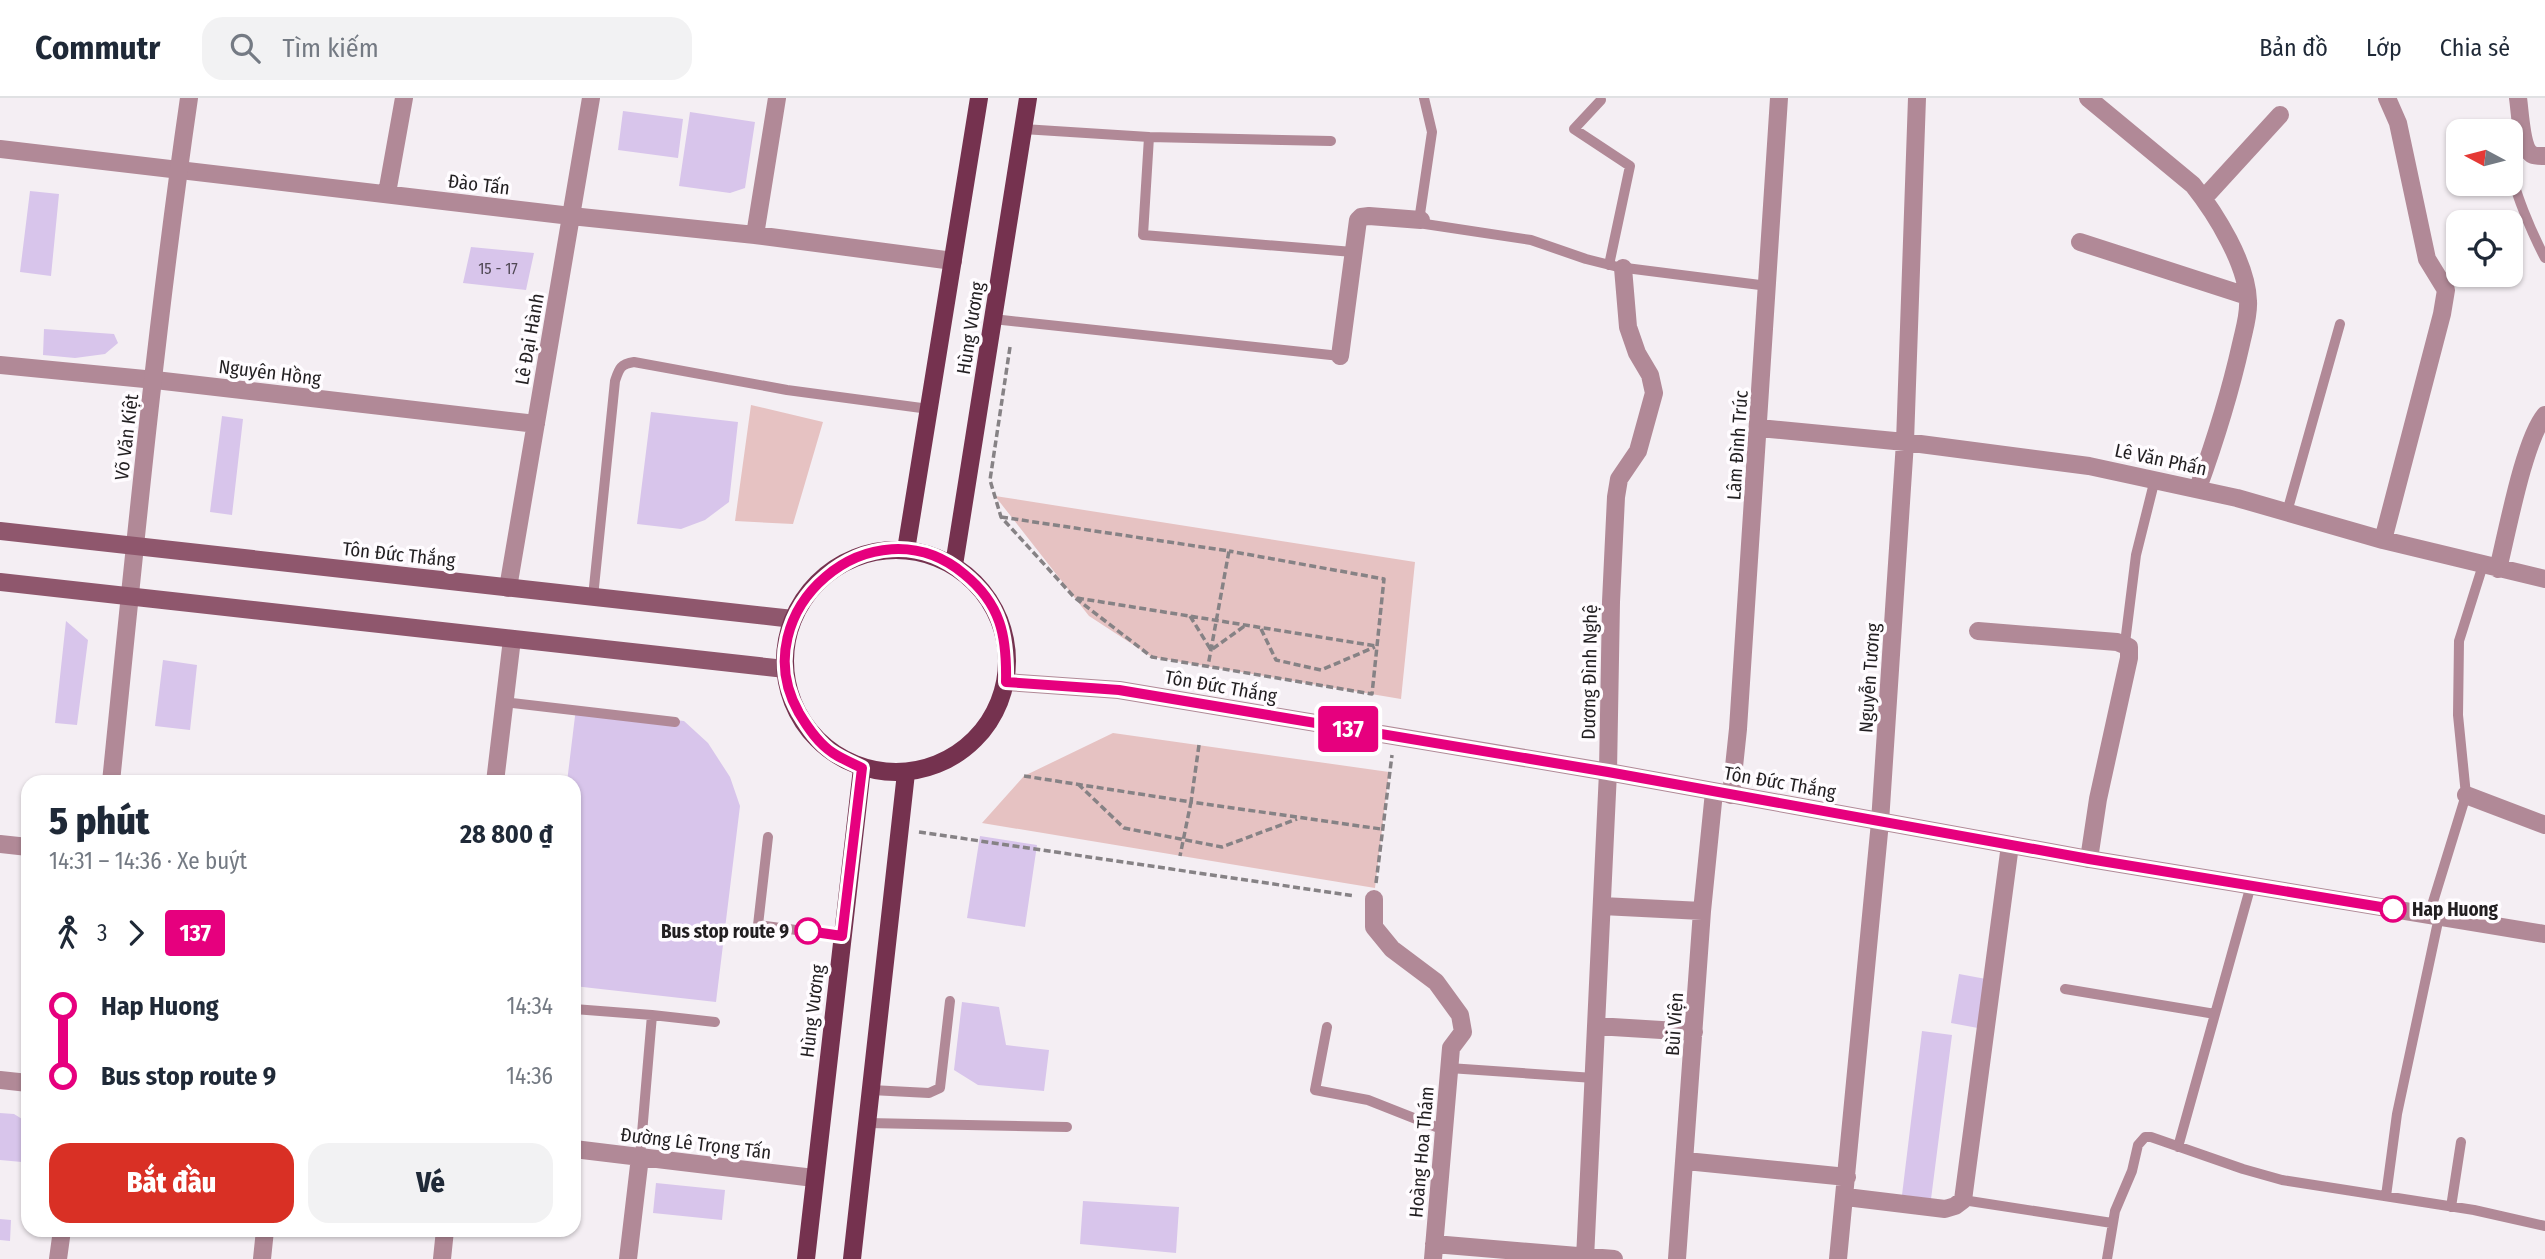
<!DOCTYPE html>
<html lang="vi">
<meta charset="utf-8">
<style>
:root{--surface:#fff;--page:#f2f2f3;--text:#1f2937;--muted:#747a83;--line:#e0e1e3;--accent:#d93025}
body{margin:0;font-family:"Fira Sans Condensed",sans-serif;background:var(--page);color:var(--text);height:100vh;display:flex;flex-direction:column;font-size:26px;white-space:nowrap}
*{box-sizing:border-box;margin:0}
p{font-size:23px;color:var(--muted)}
.icon{flex:none;width:38px;height:38px;fill:none;stroke:currentColor;stroke-width:2;stroke-linecap:round;stroke-linejoin:round}
.map{position:relative;flex:1;overflow:hidden}
.panel{position:absolute;left:21px;top:677px;width:560px;height:462px;display:flex;flex-direction:column;background:var(--surface);border-radius:21px;box-shadow:0 2px 5px #0004}
.panel>*{flex:none}
.badge{padding:0 14px;border-radius:5px;font-size:24px;line-height:46px}
.needle{width:46px;rotate:277deg}
.controls{position:absolute;left:2446px;top:21px;display:grid;gap:14px}
.controls a{display:grid;place-items:center;width:77px;height:77px;border-radius:14px;background:var(--surface);box-shadow:0 2px 5px #0004;font-size:35px}
.map>.badge{position:absolute;translate:-50% -50%;box-shadow:0 0 0 4px #fff}
.legs{display:flex;align-items:center;gap:10px;height:77px;padding:0 28px;font-size:23px}
.legs p{margin-inline-start:auto}
.head{display:flex;align-items:center;justify-content:space-between;height:119px;padding:0 28px}
h1{font-size:38px;font-weight:800;line-height:52px}
.action{display:flex;gap:14px;margin-top:auto;padding:14px 28px}
.action a{flex:1;height:80px;border-radius:21px;background:var(--accent);color:#fff;font-size:28px;font-weight:800;line-height:80px;text-align:center}
.action a+a{background:var(--page);color:var(--text)}
ul{padding:0 28px;list-style:none}
li{display:flex;align-items:center;gap:24px;height:70px;font-size:26px}
li i{display:grid;place-items:center;width:10px;height:100%;margin:0 9px;background:currentColor}
li i::after{content:'';width:18px;height:18px;margin:-9px;border:5px solid;border-radius:50%;background:var(--surface)}
li p{margin-inline-start:auto}
li:first-child i{background:linear-gradient(#0000 50%,currentColor 0)}
li:last-child i{background:linear-gradient(currentColor 50%,#0000 0)}
header{display:flex;align-items:center;gap:42px;box-sizing:border-box;height:98px;padding:0 35px;background:var(--surface);border-bottom:2px solid var(--line)}
header strong{font-size:33px}
nav{display:flex;gap:38px;margin-inline-start:auto;font-size:24px}
.search{width:490px;height:63px;background:var(--page);display:flex;align-items:center;gap:18px;box-sizing:border-box;padding:0 24px;border-radius:21px;color:var(--muted);font-size:26px}
.map>svg:first-child{display:block}
.green{fill:#e6c2c2}
.building{fill:#d8c5eb}
.lines{fill:none;stroke-linecap:round;stroke-linejoin:round}
.path{stroke:#868285;stroke-width:3.5;stroke-dasharray:7 3.5;stroke-linecap:butt}
.service{stroke:#b18997;stroke-width:10}
.minor{stroke:#b18997;stroke-width:18}
.tertiary{stroke:#b18997;stroke-width:18}
.secondary{stroke:#8f576d;stroke-width:18}
.primary{stroke:#75324f;stroke-width:18}
.line-1-casing{stroke:#fff;stroke-width:16}
.line-1{stroke:#e6007e;stroke-width:10}
.stop-1-dot{fill:#fff;stroke:#e6007e;stroke-width:3.5}
.labels{text-anchor:middle;stroke-width:7;stroke-linejoin:round;paint-order:stroke}
.number-label{font-size:16px;fill:#504854}
.street-label{font-size:19px;fill:#221f21;stroke:#fffcff}
.stop-label{font-size:19px;font-weight:bold;fill:#221f21;stroke:#fffcff;text-anchor:start}
</style>
<header>
<strong>Commutr</strong>
<div class="search"><svg class="icon" aria-label="search" viewBox="0 0 24 24"><circle cx="10" cy="10" r="6"/><path d="M15 15l6 6"/></svg>Tìm kiếm</div>
<nav><a>Bản đồ</a><a>Lớp</a><a>Chia sẻ</a></nav>
</header>
<div class="map">
<svg width="2545" height="1161" viewBox="0 0 2545 1161">
<rect width="100%" height="100%" fill="#f4eef3"/>
<path class="green" d="M 751,307 L 823,324 L 793,426 L 735,423 Z
M 995,398 L 1415,464 L 1401,601 L 1152,559 L 1089,518 Z
M 1113,635 L 1389,674 L 1375,790 L 982,725 L 1024,678 Z"/>
<path class="building" d="M 623,13 L 683,21 L 678,60 L 618,52 Z
M 690,14 L 755,24 L 745,90 L 730,95 L 679,88 Z
M 30,93 L 59,96 L 51,178 L 20,174 Z
M 471,149 L 534,155 L 526,192 L 463,185 Z
M 44,231 L 114,236 L 118,245 L 105,256 L 75,260 L 43,257 Z
M 651,314 L 738,324 L 729,404 L 705,422 L 681,431 L 637,426 Z
M 222,318 L 243,321 L 232,417 L 210,414 Z
M 66,523 L 88,542 L 77,627 L 55,625 Z
M 163,562 L 197,567 L 190,632 L 155,628 Z
M 576,610 L 684,623 L 708,645 L 730,679 L 740,708 L 716,904 L 574,888 L 574,684 L 567,684 Z
M 980,738 L 1037,747 L 1025,829 L 967,820 Z
M 1959,876 L 1986,881 L 1978,930 L 1951,925 Z
M 962,904 L 999,909 L 1006,947 L 1049,952 L 1044,993 L 978,987 L 954,972 Z
M 1922,933 L 1952,937 L 1931,1101 L 1902,1097 Z
M 0,1015 L 14,1016 L 27,1024 L 22,1064 L 0,1062 Z
M 656,1085 L 725,1092 L 722,1122 L 653,1115 Z
M 1083,1103 L 1179,1109 L 1176,1155 L 1080,1146 Z
M 0,1121 L 11,1122 L 10,1143 L 0,1142 Z"/>
<g class="lines">
<path class="path" d="M 1010,249 L 990,382 L 1001,419 L 1074,499 L 1152,559 L 1372,596 L 1384,481 L 1229,453
M 1001,419 L 1229,453 L 1208,568
M 1077,500 L 1376,548
M 1190,518 L 1211,552 L 1246,527
M 1261,531 L 1276,562 L 1321,572 L 1375,549
M 1199,647 L 1191,704 L 1381,731
M 1024,678 L 1191,704 L 1180,758
M 1078,686 L 1124,730 L 1222,749 L 1297,721
M 919,734 L 1355,798
M 1376,785 L 1392,657"/>
<path class="service" d="M 1424,0 L 1432,34 L 1420,116 L 1421,122 L 1425,126 L 1531,142 L 1586,161 L 1618,169 L 1768,188
M 1601,2 L 1574,31 L 1630,68 L 1609,167
M 1023,31 L 1149,39 L 1143,137 L 1353,154
M 1149,39 L 1331,43
M 2528,51 C 2520,55 2514,57 2512,66 C 2508,83 2536,143 2545,160
M 993,221 L 1340,258
M 2287,414 L 2340,226
M 593,499 L 615,283 C 619,271 620,266 634,264 L 787,292 L 929,311
M 2125,545 L 2136,457 L 2155,381
M 504,604 L 675,624
M 768,739 L 758,827 L 842,838
M 2429,817 L 2466,697 L 2458,617 L 2459,543 L 2483,467
M 2065,891 L 2215,916
M 574,911 L 652,917 L 715,924
M 1327,929 L 1315,992 L 1368,1002 L 1444,1032
M 1449,970 L 1594,980
M 871,992 L 929,995 L 940,990 L 950,903
M 867,1025 L 1067,1029
M 2178,1049 L 2251,787
M 640,1059 L 652,917
M 2386,1098 L 2397,1016 L 2439,819
M 1963,1102 L 2112,1125
M 2451,1109 L 2461,1044
M 2107,1161 L 2115,1113 L 2132,1073 L 2138,1047 L 2145,1039 L 2151,1039 L 2243,1071 L 2282,1082 L 2474,1112 L 2545,1128"/>
<path class="minor" d="M 2088,0 L 2193,87 C 2216,116 2247,166 2248,203 C 2249,217 2244,232 2241,246 C 2230,295 2215,343 2198,390
M 2518,0 C 2520,12 2521,52 2533,57 C 2535,58 2543,58 2545,58
M 0,51 L 571,118 L 755,137 L 953,163
M 387,95 L 404,0
M 2204,100 L 2280,17
M 755,137 L 777,0
M 2080,144 L 2247,198
M 1340,258 L 1358,122 L 1361,119 L 1369,118 L 1421,122
M 0,267 L 155,282 L 536,326
M 1759,330 L 1905,344 L 2089,368 L 2237,400 L 2383,442 L 2545,481
M 2383,442 L 2442,216 L 2446,192 L 2427,161 L 2398,25 L 2387,0
M 2498,471 C 2507,435 2524,342 2545,317
M 508,490 L 591,0
M 1978,533 L 2117,544 L 2129,549 L 2129,560 L 2098,701 L 2089,761
M 495,684 L 512,541
M 1731,697 L 1738,631 L 1779,0
M 2466,697 L 2545,727
M 0,746 L 28,749
M 1374,801 L 1374,829 L 1392,851 L 1436,884 L 1460,917 L 1463,934 L 1451,950 L 1433,1161
M 1602,808 L 1702,813
M 1596,928 L 1694,934
M 0,982 L 28,985
M 574,1051 L 814,1080
M 1686,1063 L 1847,1079
M 1846,1099 L 1945,1111 L 1955,1108 L 1963,1102 L 2010,747
M 1434,1146 L 1614,1161
M 262,1161 L 265,1132
M 442,1161 L 445,1132
M 628,1161 L 640,1059
M 1585,1161 L 1608,674 L 1611,504 L 1616,399 L 1619,381 L 1638,353 L 1654,295 L 1650,277 L 1637,255 L 1628,229 L 1623,170
M 1677,1161 L 1702,813 L 1714,694
M 1838,1161 L 1880,724 L 1905,344 L 1917,0"/>
<path class="tertiary" d="M 1006,584 L 1119,592 L 1608,674 L 2089,761 L 2545,836
M 111,684 C 134,456 156,227 189,0
M 58,1161 L 62,1132"/>
<path class="secondary" d="M 0,433 L 793,521
M 0,484 L 785,571"/>
<path class="primary" d="M 906,452 L 979,0
M785 563a111 111 0 1 1 222 0a111 111 0 1 1-222 0Z
M 954,467 L 1028,0
M 806,1161 L 862,670
M 852,1161 L 906,675"/>
</g>
<g class="lines">
<g class="line-1-casing">
<path id="line-1" d="M 808,833 L 842,838 L 862,670 C 852,665 842,661 833,655 C 818,645 808,630 799,615 C 741,513 873,400 964,476 C 1001,506 1007,538 1006,584 L 1119,592 L 1608,674 L 2089,761 L 2393,811"/>
</g>
<use href="#line-1" class="line-1"/>
</g>
<g class="stop-1-dot">
<circle cx="2393" cy="811" r="12"/>
<circle cx="808" cy="833" r="12"/>
</g>
<g class="labels">
<g class="number-label">
<text x="498" y="176">15 - 17</text>
</g>
<g class="street-label">
<text transform="translate(479 86) rotate(7)" y="7">Đào Tấn</text>
<text transform="translate(970 230) rotate(-81)" y="7">Hùng Vương</text>
<text transform="translate(529 241) rotate(-80)" y="7">Lê Đại Hành</text>
<text transform="translate(270 274) rotate(7)" y="7">Nguyên Hồng</text>
<text transform="translate(126 339) rotate(-83)" y="7">Võ Văn Kiệt</text>
<text transform="translate(1737 347) rotate(-86)" y="7">Lâm Đình Trúc</text>
<text transform="translate(2161 361) rotate(12)" y="7">Lê Văn Phấn</text>
<text transform="translate(399 456) rotate(6)" y="7">Tôn Đức Thắng</text>
<text transform="translate(1589 574) rotate(-89)" y="7">Dương Đình Nghệ</text>
<text transform="translate(1869 580) rotate(-86)" y="7">Nguyễn Tương</text>
<text transform="translate(1221 588) rotate(10)" y="7">Tôn Đức Thắng</text>
<text transform="translate(1780 684) rotate(10)" y="7">Tôn Đức Thắng</text>
<text transform="translate(812 913) rotate(-83)" y="7">Hùng Vương</text>
<text transform="translate(1674 926) rotate(-86)" y="7">Bùi Viện</text>
<text transform="translate(696 1045) rotate(7)" y="7">Đường Lê Trọng Tấn</text>
<text transform="translate(1421 1054) rotate(-85)" y="7">Hoàng Hoa Thám</text>
</g>
<g class="stop-label">
<text x="2412" y="818">Hap Huong</text>
<text x="789" y="840" text-anchor="end">Bus stop route 9</text>
</g>
</g>
</svg>
<div class="controls">
<a><svg class="needle" viewBox="-14 -14 28 28"><path d="M0-13l5 13h-10z" fill="#e53935"/><path d="M0 13l5-13h-10z" fill="#747a83"/></svg></a>
<a><svg class="icon" aria-label="locate" viewBox="0 0 24 24"><circle cx="12" cy="12" r="6"/><path d="M12 2v4M12 18v4M2 12h4M18 12h4"/></svg></a>
</div>
<b class="badge" style="left:1348px;top:631px;background:#e6007e;color:#fff">137</b>
<section class="panel">
<div class="head"><div><h1>5 phút</h1><p>14:31 – 14:36 · Xe buýt</p></div><b>28 800 ₫</b></div>
<div class="legs"><svg class="icon" aria-label="walk" viewBox="0 0 24 24"><circle cx="13" cy="4" r="2"/><path d="M13 8l-2 6 4 7M11 14l-3 7M7 12l3-4h3l4 4"/></svg>3<svg class="icon" aria-label="forward" viewBox="0 0 24 24"><path d="M9 5l7 7-7 7"/></svg><b class="badge" style="background:#e6007e;color:#fff">137</b></div>
<ul>
<li><i style="color:#e6007e"></i><b>Hap Huong</b><p>14:34</p></li>
<li><i style="color:#e6007e"></i><b>Bus stop route 9</b><p>14:36</p></li>
</ul>
<div class="action"><a>Bắt đầu</a><a>Vé</a></div>
</section>
</div>
